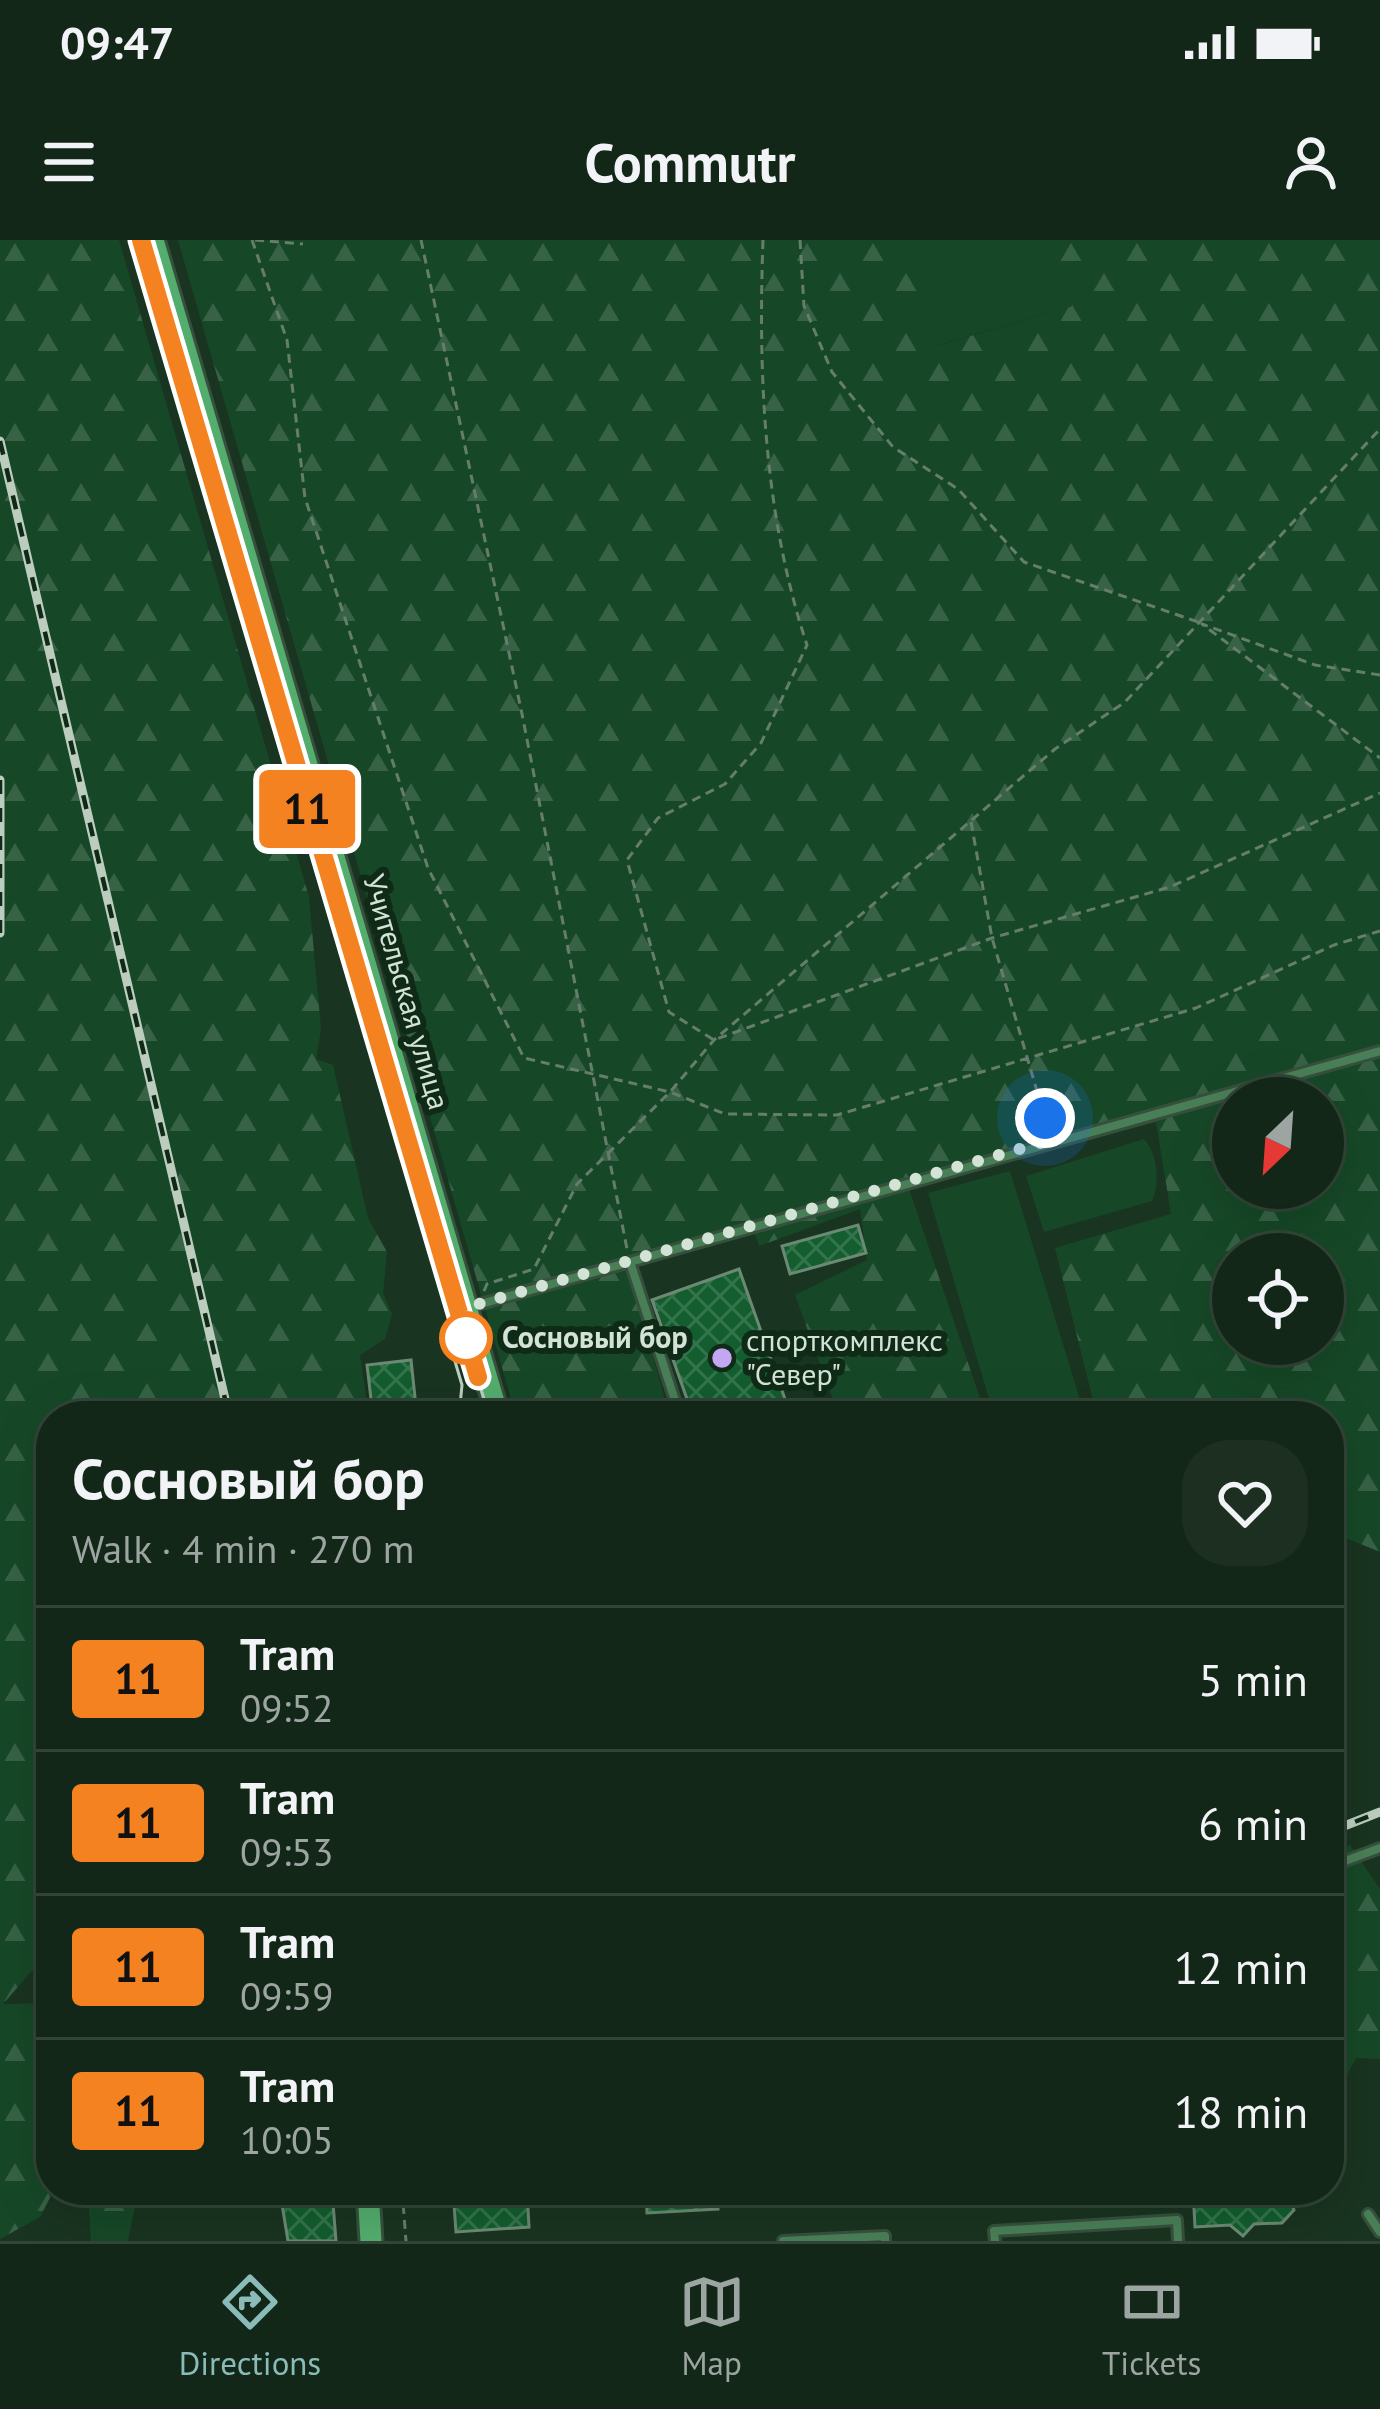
<!DOCTYPE html>
<meta charset="utf-8">
<style>
:root{--surface:#132718;--page:#1c2f21;--text:#f1f3f6;--muted:#9da5a2;--line:#324437;--accent:#8bbbb9}
body{margin:0;font-family:"PT Sans",sans-serif;background:var(--page);color:var(--text);height:100vh;display:flex;flex-direction:column;font-size:45px;white-space:nowrap}
*{box-sizing:border-box;margin:0}
p{font-size:39px;color:var(--muted)}
.icon{flex:none;width:66px;height:66px;fill:none;stroke:currentColor;stroke-width:2;stroke-linecap:round;stroke-linejoin:round}
.map{position:relative;flex:1;overflow:hidden}
.sheet{position:absolute;left:36px;top:1161px;width:1308px;height:804px;display:flex;flex-direction:column;background:var(--surface);border-radius:48px;box-shadow:0 12px 48px #0002,0 0 0 3px var(--line)}
.sheet>*{flex:none}
.badge{padding:0 24px;border-radius:9px;font-size:42px;line-height:78px}
.needle{width:78px;rotate:205deg}
.fabs{position:absolute;left:1212px;top:837px;display:grid;gap:24px}
.fabs a{display:grid;place-items:center;width:132px;height:132px;border-radius:50%;background:var(--surface);box-shadow:0 12px 48px #0002,0 0 0 3px var(--line);font-size:60px}
.you{position:absolute;width:60px;height:60px;margin:-30px;border:9px solid #fff;border-radius:50%;background:#1a73e8;box-shadow:0 0 0 18px #1a73e833}
.map>.badge{position:absolute;translate:-50% -50%;box-shadow:0 0 0 6px #fff}
.round{display:grid;place-items:center;flex:none;width:126px;height:126px;border-radius:48px;background:var(--page)}
.overview{display:flex;align-items:center;justify-content:space-between;height:204px;padding:0 36px}
h1{font-size:57px;font-weight:600;line-height:90px}
ul{padding:0;list-style:none}
li{display:flex;align-items:center;gap:36px;height:144px;padding:0 36px;border-top:3px solid var(--line)}
li div{flex:1}
li b{display:block;font-size:45px}
li em{font-style:normal}
li .badge{min-width:132px;font-weight:700;text-align:center}
.status{display:flex;justify-content:space-between;align-items:center;height:84px;padding:0 60px;background:var(--surface);direction:ltr}
.status svg{height:33px;fill:currentColor}
header{display:flex;justify-content:space-between;align-items:center;height:156px;padding:0 36px;background:var(--surface);font-size:54px;font-weight:600}
.dock{display:flex;justify-content:space-around;align-items:center;height:168px;border-top:3px solid var(--line);background:var(--surface);font-size:33px;color:var(--muted)}
.dock a{display:grid;justify-items:center;gap:6px}
.dock .current{color:var(--accent)}
.map>svg:first-child{display:block}
.forest{fill:url(#forest-firs);fill-rule:evenodd}
.pitch{fill:#164827}
.building{fill:url(#building-cross-hatch);stroke:#6c8a73;stroke-width:3}
.lines{fill:none;stroke-linecap:round;stroke-linejoin:round}
.lane-casing{stroke:#37503d;stroke-width:14}
.secondary-casing{stroke:#37503d;stroke-width:27}
.path{stroke:#667d6c;stroke-width:3;stroke-dasharray:9 6;stroke-linecap:butt}
.lane{stroke:#497f57;stroke-width:8}
.secondary{stroke:#53ad6d;stroke-width:21}
.tram{stroke:#bccdbf;stroke-width:3}
.rail-casing{stroke:#bccdbf;stroke-width:9}
.rail{stroke:#0f2a17;stroke-width:4.5;stroke-dasharray:14;stroke-linecap:butt}
.line-casing{stroke:#fff;stroke-width:27}
.line{stroke:#f58220;stroke-width:18}
.walk{stroke:#d3e3d6;stroke-width:12;stroke-dasharray:0 21.6}
.stop-dot{fill:#fff;stroke:#f58220;stroke-width:6}
.poi-dot{fill:#c3a7f2;stroke:#0f2a17;stroke-width:4.5}
.labels{text-anchor:middle;stroke-width:12;stroke-linejoin:round;paint-order:stroke}
.street-label{font-size:30px;fill:#d3e3d6;stroke:#0f2a17}
.stop-label{font-size:30px;font-weight:bold;fill:#d3e3d6;stroke:#0f2a17;text-anchor:start}
.poi-label{font-size:30px;fill:#d3e3d6;stroke:#0f2a17;text-anchor:start}
</style>
<div class="status"><b>09:47</b><svg viewBox="0 0 49 12"><path d="M0 12V9h3v3zM5 12V6h3v6zM10 12V3h3v9zM15 12V0h3v12zM26 1h20v11H26zM47 4h2v5h-2z"/></svg></div>
<header><svg class="icon" aria-label="menu" viewBox="0 0 24 24"><path d="M4 6h16M4 12h16M4 18h16"/></svg>Commutr<svg class="icon" aria-label="person" viewBox="0 0 24 24"><circle cx="12" cy="8" r="4"/><path d="M4 21q1-7 8-7t8 7"/></svg></header>
<div class="map">
<svg width="1380" height="2001" viewBox="0 0 1380 2001">
<defs>
<pattern id="forest-firs" width="22" height="20" patternUnits="userSpaceOnUse" patternTransform="scale(3)"><rect width="22" height="20" fill="#164827"/><path d="M5 1l3.5 6h-7zM16 11l3.5 6h-7z" fill="#376246"/></pattern>
<pattern id="building-cross-hatch" width="8" height="8" patternUnits="userSpaceOnUse" patternTransform="scale(3)"><rect width="8" height="8" fill="#135d2f"/><path d="M0 0l8 8M0 8l8-8" fill="none" stroke="#34744c"/></pattern>
</defs>
<rect width="100%" height="100%" fill="#193420"/>
<path class="forest" d="M 0,0 L 119,0 L 309,657 L 321,789 L 316,819 L 333,825 L 368,978 L 387,1012 L 383,1053 L 392,1074 L 385,1099 L 360,1115 L 369,1176 L 51,1176 L 51,1709 L 3,1764 L 51,1763 L 54,1950 L 40,1977 L 0,1999 Z
M 178,0 L 905,0 L 936,106 L 1072,66 L 1049,0 L 1380,0 L 1380,1312 L 1329,1291 L 1329,1176 L 1097,1176 L 1055,1008 L 1171,974 L 1156,882 L 909,949 L 986,1176 L 839,1176 L 795,1055 L 867,1020 L 860,969 L 759,1006 L 754,992 L 627,1027 L 670,1176 L 516,1176 ZM 1233,858 L 1323,858 L 1323,948 L 1233,948 ZM 1233,1014 L 1323,1014 L 1323,1104 L 1233,1104 Z
M 1350,1605 L 1380,1649 L 1380,1819 L 1356,1818 L 1329,1867 L 1329,1613 Z
M 83,1950 L 138,1950 L 128,2001 L 91,2001 L 88,1954 Z"/>
<path class="pitch" d="M 905,0 L 1049,0 L 1072,66 L 935,106 Z
M 1144,899 C 1158,913 1160,944 1152,961 L 1044,992 L 1026,936 Z
M 1010,931 L 1085,1176 L 994,1176 L 928,953 Z"/>
<path class="building" d="M 858,985 L 866,1013 L 790,1034 L 782,1006 Z
M 739,1029 L 791,1176 L 693,1176 L 652,1060 Z
M 411,1120 L 417,1176 L 373,1176 L 367,1125 Z
M 332,1950 L 336,2001 L 288,2001 L 280,1952 Z
M 453,1950 L 527,1950 L 529,1987 L 456,1992 Z
M 646,1950 L 717,1950 L 718,1969 L 647,1973 Z
M 1193,1950 L 1214,1950 L 1214,1958 L 1286,1950 L 1294,1970 L 1282,1983 L 1254,1984 L 1243,1996 L 1230,1985 L 1195,1987 Z"/>
<g class="lines">
<g class="lane-casing">
<path id="lane" d="M 630,1022 L 680,1176
M 470,1067 L 1380,811
M 1329,1627 L 1380,1608
M 1368,1974 L 1380,1992
M 783,2001 L 885,1996 L 885,2001
M 995,2001 L 994,1991 L 1177,1980 L 1178,2001"/>
</g>
<g class="secondary-casing">
<path id="secondary" d="M 153,0 L 498,1176
M 368,1950 L 371,2001"/>
</g>
<path class="path" d="M 252,0 L 287,100 L 305,258 L 428,628 L 524,818 L 670,852 L 725,874 L 837,875 L 1196,768 L 1334,705 L 1380,691
M 255,0 L 303,4
M 421,0 L 522,474 L 627,1009
M 763,0 C 758,135 764,276 807,405 L 761,503 L 725,544 L 658,578 L 627,620 L 669,772 L 714,800 L 992,698 L 1170,647 L 1380,553
M 800,0 L 804,66 L 832,132 L 893,207 L 958,249 L 1024,322 L 1201,383
M 1380,435 L 1315,425 L 1202,384 L 1380,518
M 971,582 L 992,698 L 1049,892
M 484,1051 L 487,1044 L 534,1029 L 577,944 L 670,852 L 714,800 L 1055,509 L 1125,462 L 1380,189
M 402,1950 L 406,2001"/>
<use href="#lane" class="lane"/>
<use href="#secondary" class="secondary"/>
<path class="tram" d="M 141,0 L 489,1176
M 454,1118 L 462,1145 L 459,1176"/>
<g class="rail-casing">
<path id="rail" d="M 0,201 L 229,1176
M 0,540 L 0,693
M 1329,1592 L 1380,1572"/>
</g>
<use href="#rail" class="rail"/>
</g>
<g class="lines">
<g class="line-casing">
<path id="line" d="M 141,0 L 478,1137"/>
</g>
<use href="#line" class="line"/>
<path class="walk" d="M 466,1098 L 468,1067 L 1051,900 L 1045,878"/>
</g>
<circle class="stop-dot" cx="466" cy="1098" r="24"/>
<circle class="poi-dot" cx="722" cy="1118" r="12"/>
<g class="labels">
<g class="street-label">
<text transform="translate(406 752) rotate(74)" y="10">Учительская улица</text>
</g>
<g class="stop-label">
<text x="502" y="1108">Сосновый бор</text>
</g>
<g class="poi-label">
<text x="746" y="1111">спорткомплекс<tspan x="746" dy="34">"Север"</tspan></text>
</g>
</g>
</svg>
<div class="fabs">
<a><svg class="needle" viewBox="-14 -14 28 28"><path d="M0-13l5 13h-10z" fill="#e53935"/><path d="M0 13l5-13h-10z" fill="#9da5a2"/></svg></a>
<a><svg class="icon" aria-label="locate" viewBox="0 0 24 24"><circle cx="12" cy="12" r="6"/><path d="M12 2v4M12 18v4M2 12h4M18 12h4"/></svg></a>
</div>
<div class="you" style="left:1045px;top:878px"></div>
<b class="badge" style="left:307px;top:569px;background:#f58220;color:#111">11</b>
<section class="sheet">
<div class="overview"><div><h1>Сосновый бор</h1><p>Walk · 4 min · 270 m</p></div><a class="round"><svg class="icon" aria-label="heart" viewBox="0 0 24 24"><path d="M12 20l-8-8c-3-5 5-10 8-4 3-6 11-1 8 4z"/></svg></a></div>
<ul>
<li><span class="badge" style="background:#f58220;color:#111">11</span><div><b>Tram</b><p>09:52</p></div><em>5 min</em></li>
<li><span class="badge" style="background:#f58220;color:#111">11</span><div><b>Tram</b><p>09:53</p></div><em>6 min</em></li>
<li><span class="badge" style="background:#f58220;color:#111">11</span><div><b>Tram</b><p>09:59</p></div><em>12 min</em></li>
<li><span class="badge" style="background:#f58220;color:#111">11</span><div><b>Tram</b><p>10:05</p></div><em>18 min</em></li>
</ul>
</section>
</div>
<nav class="dock">
<a class="current"><svg class="icon" aria-label="directions" viewBox="0 0 24 24"><path d="M12 3l9 9-9 9-9-9zM9 14v-3h6M13 9l2 2-2 2"/></svg>Directions</a>
<a><svg class="icon" aria-label="map" viewBox="0 0 24 24"><path d="M3 6l6-2 6 2 6-2v14l-6 2-6-2-6 2zM9 4v14M15 6v14"/></svg>Map</a>
<a><svg class="icon" aria-label="tickets" viewBox="0 0 24 24"><path d="M3 7h18v10H3zM15 7v10"/></svg>Tickets</a>
</nav>
